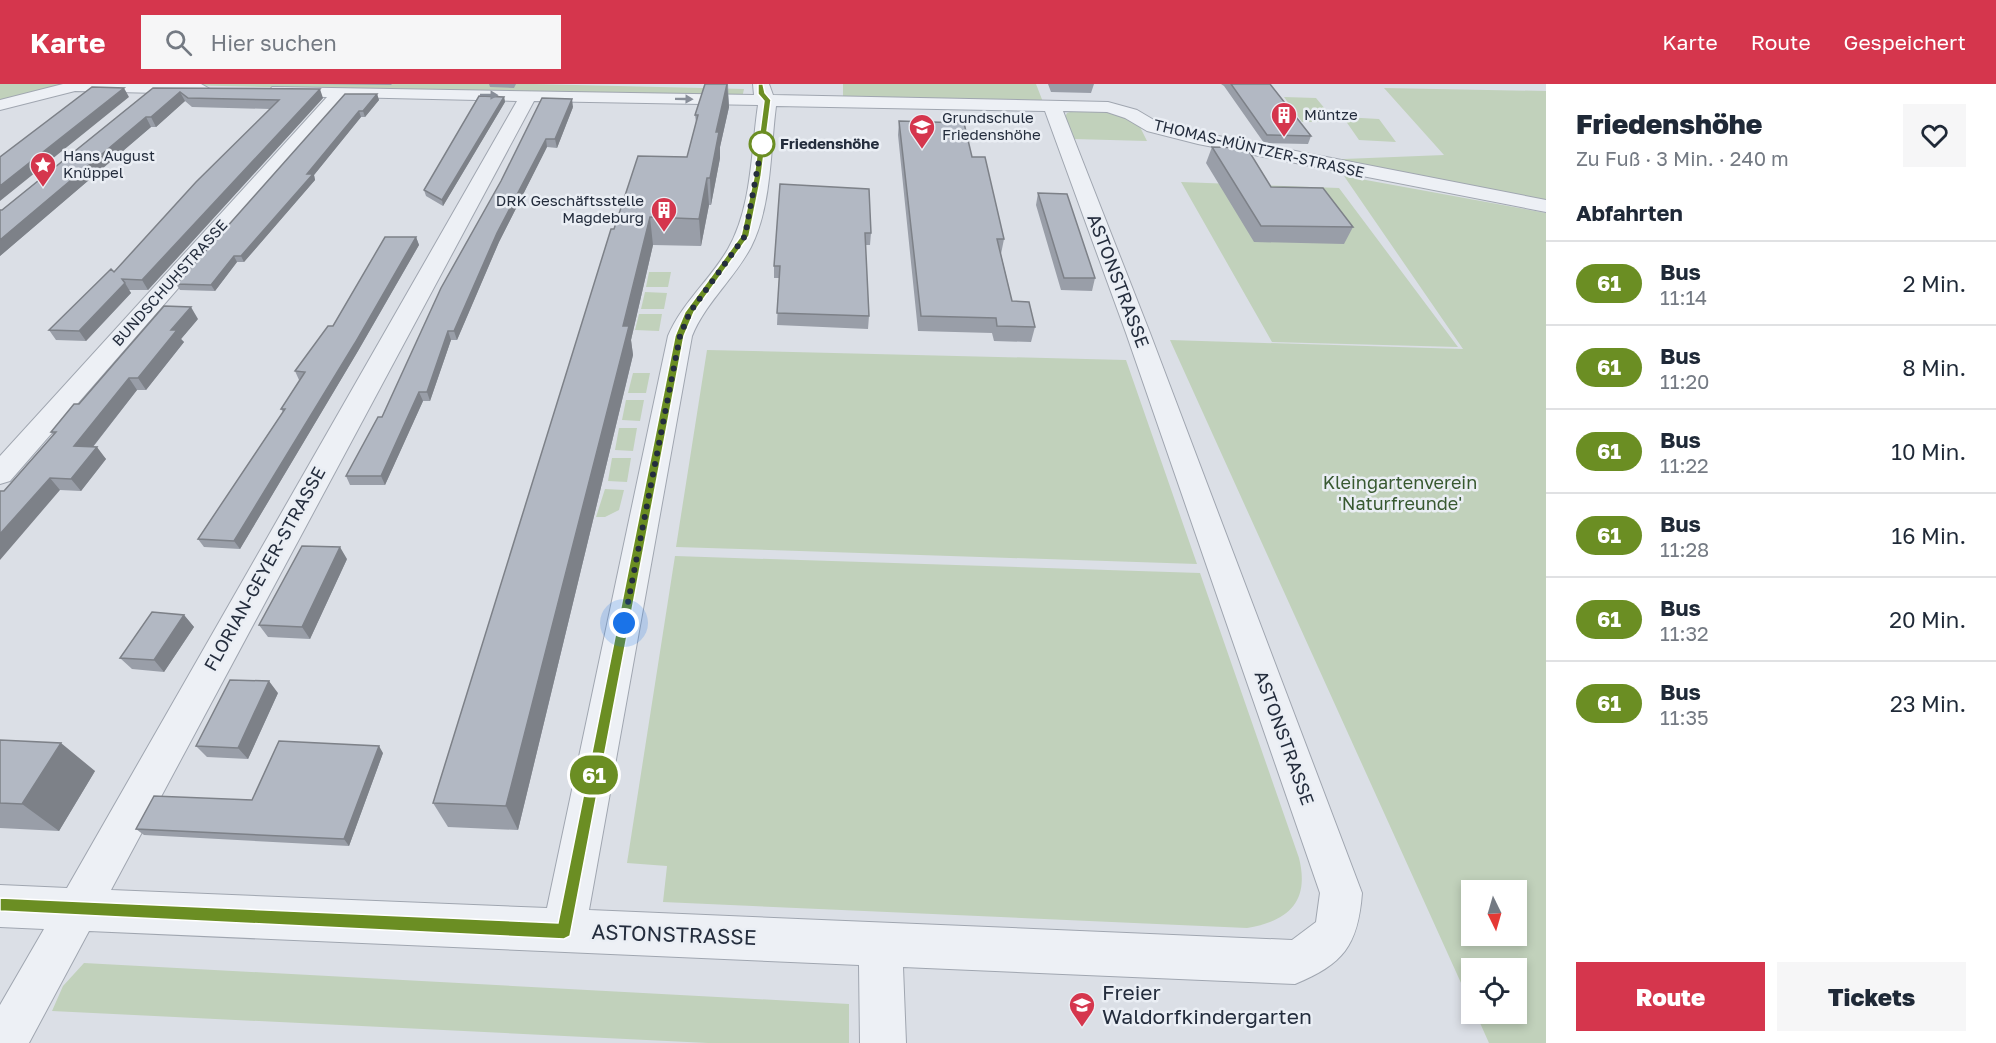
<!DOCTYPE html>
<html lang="de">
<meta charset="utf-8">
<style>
:root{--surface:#fff;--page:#f6f6f7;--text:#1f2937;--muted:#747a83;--line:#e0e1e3;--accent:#d5364d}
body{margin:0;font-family:"Golos Text",sans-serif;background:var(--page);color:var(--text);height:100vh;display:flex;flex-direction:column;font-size:22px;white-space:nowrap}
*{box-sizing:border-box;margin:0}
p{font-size:20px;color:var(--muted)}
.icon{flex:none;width:33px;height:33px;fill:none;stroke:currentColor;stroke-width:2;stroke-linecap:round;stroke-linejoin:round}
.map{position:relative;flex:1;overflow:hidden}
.sheet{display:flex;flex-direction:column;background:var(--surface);width:450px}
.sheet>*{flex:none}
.badge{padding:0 12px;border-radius:20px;font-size:21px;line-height:39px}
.needle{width:39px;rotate:175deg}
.controls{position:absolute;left:1461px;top:796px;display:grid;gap:12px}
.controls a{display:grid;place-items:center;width:66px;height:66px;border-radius:0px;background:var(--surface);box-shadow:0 3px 9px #0003;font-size:30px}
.you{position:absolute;width:30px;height:30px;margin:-15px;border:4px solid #fff;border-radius:50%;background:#1a73e8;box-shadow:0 0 0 9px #1a73e833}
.map>.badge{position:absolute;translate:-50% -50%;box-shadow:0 0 0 3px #fff}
h2{padding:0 30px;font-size:22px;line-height:54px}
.round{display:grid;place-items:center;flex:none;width:63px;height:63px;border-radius:0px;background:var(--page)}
.overview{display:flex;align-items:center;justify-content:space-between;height:102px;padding:0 30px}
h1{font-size:28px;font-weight:800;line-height:45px}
.primary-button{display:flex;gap:12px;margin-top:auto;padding:12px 30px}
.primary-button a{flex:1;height:69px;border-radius:0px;background:var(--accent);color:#fff;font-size:24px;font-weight:800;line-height:69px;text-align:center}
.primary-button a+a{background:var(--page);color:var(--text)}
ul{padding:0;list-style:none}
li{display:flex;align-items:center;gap:18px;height:84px;padding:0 30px;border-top:2px solid var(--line)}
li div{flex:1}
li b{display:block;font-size:22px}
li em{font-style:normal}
li .badge{min-width:66px;font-weight:700;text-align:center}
header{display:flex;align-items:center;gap:36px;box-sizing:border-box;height:84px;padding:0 30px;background:var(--accent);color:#fff}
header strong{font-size:28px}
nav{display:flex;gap:33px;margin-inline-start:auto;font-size:21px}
.search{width:420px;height:54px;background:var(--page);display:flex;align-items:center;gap:15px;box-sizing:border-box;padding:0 21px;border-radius:0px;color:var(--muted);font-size:22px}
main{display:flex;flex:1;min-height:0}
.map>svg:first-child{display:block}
.green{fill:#c1d1bb;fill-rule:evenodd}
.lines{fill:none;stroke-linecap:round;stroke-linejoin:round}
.minor-casing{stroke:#a0a6b0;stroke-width:2}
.minor{fill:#edf0f5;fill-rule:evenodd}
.wall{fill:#999ea8}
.shaded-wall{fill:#7d8188}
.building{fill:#b2b8c3;stroke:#7d8188;stroke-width:1.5}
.oneway{fill:#888e99}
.line{fill:#6b8e23;stroke:#fff;stroke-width:1.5}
.walk{stroke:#242d3d;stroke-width:6;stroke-dasharray:0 10.8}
.stop-dot{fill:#fff;stroke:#6b8e23;stroke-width:3}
.labels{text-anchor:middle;stroke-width:5;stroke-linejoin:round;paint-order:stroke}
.far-poi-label{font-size:15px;fill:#242d3d;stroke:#eaeef4;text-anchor:start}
.far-stop-label{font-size:15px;font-weight:bold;fill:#242d3d;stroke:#eaeef4;text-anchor:start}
.far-street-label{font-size:15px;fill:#242d3d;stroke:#eaeef4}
.street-label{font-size:18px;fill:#242d3d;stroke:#eaeef4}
.park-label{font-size:18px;fill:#385931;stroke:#eaeef4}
.near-street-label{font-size:21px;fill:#242d3d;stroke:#eaeef4}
.near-poi-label{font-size:21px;fill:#242d3d;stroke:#eaeef4;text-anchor:start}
</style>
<header>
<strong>Karte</strong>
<div class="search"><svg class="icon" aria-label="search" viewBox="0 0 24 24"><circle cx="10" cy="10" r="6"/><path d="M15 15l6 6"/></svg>Hier suchen</div>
<nav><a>Karte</a><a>Route</a><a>Gespeichert</a></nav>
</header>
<main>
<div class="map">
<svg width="1546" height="959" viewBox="0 0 1546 959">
<rect width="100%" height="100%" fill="#dbdfe6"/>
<path class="green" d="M 0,0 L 76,0 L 0,18 Z
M 136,0 L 533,0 L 744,5 L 742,14 Z
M 843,0 L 1036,0 L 1043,18 L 843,13 Z
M 1384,4 L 1546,7 L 1546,117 L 1319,76 L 1444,71 Z
M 1284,13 L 1316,14 L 1336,38 L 1302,38 Z
M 1073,27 L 1112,27 L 1137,37 L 1147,57 L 1073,55 L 1064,35 L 1067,29 Z
M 1343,33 L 1379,35 L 1396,58 L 1359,56 Z
M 1344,92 L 1546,129 L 1546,959 L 1489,959 L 1476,930 L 1516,930 L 1516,885 L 1472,885 L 1471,921 L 1170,256 L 1463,265 ZM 1472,807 L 1516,807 L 1516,852 L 1472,852 Z
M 1181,98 L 1339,104 L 1458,263 L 1272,258 Z
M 649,188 L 671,188 L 668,203 L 646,203 Z
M 645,208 L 667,209 L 664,225 L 641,225 Z
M 639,230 L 662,230 L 659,247 L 635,246 Z
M 707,266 L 1126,276 L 1197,480 L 676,463 Z
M 633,289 L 650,289 L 646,309 L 628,309 Z
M 626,316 L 644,316 L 640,337 L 622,336 Z
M 619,344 L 637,344 L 633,367 L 615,366 Z
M 612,374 L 631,374 L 627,398 L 608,397 Z
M 605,405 L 624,406 L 619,426 L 605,433 L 596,433 Z
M 675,472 L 1200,489 L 1299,774 C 1310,818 1288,837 1247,844 L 663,818 L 667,782 L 627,779 Z
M 84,879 L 849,920 L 849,959 L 708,959 L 52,927 L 63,902 Z"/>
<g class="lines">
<g class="minor-casing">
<path id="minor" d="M 63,0 L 201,0 L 210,5 L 201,10 L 75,7 L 0,26 L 0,16 Z
M 753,0 L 769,0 L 773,11 L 1108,18 L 1137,26 L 1159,39 L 1198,48 L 1546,116 L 1546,128 L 1198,60 L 1147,47 L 1125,34 L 1107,28 L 1063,27 L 1150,249 L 1362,809 C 1358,862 1343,880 1295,900 L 903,883 L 906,959 L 860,959 L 859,881 L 89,847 L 29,959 L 0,959 L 0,921 L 44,845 L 0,843 L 0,801 L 67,804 L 517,17 L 345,13 L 10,397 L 0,400 L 0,372 L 327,13 L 278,12 L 269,7 L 272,3 L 754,11 ZM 534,17 L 758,21 C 751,68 752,123 728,165 C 710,196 682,219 668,252 L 547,824 L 111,806 ZM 776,22 L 1045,27 L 1126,249 L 1320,809 L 1316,838 L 1292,856 L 589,826 L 692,252 C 706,218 734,195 751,163 C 772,121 770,68 776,22 Z"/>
</g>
<use href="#minor" class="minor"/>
</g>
<path class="wall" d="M 312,0 L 392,0 L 391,1 Z
M 489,0 L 516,0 L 514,4 L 490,3 Z
M 705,0 L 728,0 L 729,23 L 720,63 L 720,74 L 711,121 L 709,121 L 701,162 L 653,161 L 631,256 L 633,271 L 518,746 L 448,743 L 433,719 L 614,145 L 687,73 L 696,38 L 695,31 Z
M 1048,0 L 1094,0 L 1091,9 L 1051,8 Z
M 1221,0 L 1270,0 L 1311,52 L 1308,60 L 1264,59 L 1224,2 Z
M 153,4 L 323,14 L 148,206 L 129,206 L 131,209 L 86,257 L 56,256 L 49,246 L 114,188 L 270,25 L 192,23 L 185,17 L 156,43 L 151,43 L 0,172 L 0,126 L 2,126 Z
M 377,10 L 379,16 L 365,33 L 361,33 L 314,91 L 315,96 L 244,178 L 237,178 L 215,207 L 180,206 L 176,200 Z
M 504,13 L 505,18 L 443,122 L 426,112 L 424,106 Z
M 573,23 L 557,64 L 547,63 L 499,158 L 457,256 L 451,256 L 430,317 L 423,317 L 385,401 L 350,401 L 346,392 L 382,333 L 501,97 Z
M 899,37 L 1004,155 L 1001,170 L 1012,217 L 1035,243 L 1031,258 L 994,257 L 992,249 L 918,247 L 898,51 Z
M 1212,63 L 1271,103 L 1353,143 L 1344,160 L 1254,158 L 1206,79 Z
M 780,100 L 871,149 L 870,161 L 865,161 L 869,232 L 868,245 L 777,241 L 779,194 L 774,194 L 774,182 Z
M 1038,109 L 1095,194 L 1092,207 L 1061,206 L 1036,121 Z
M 416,153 L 419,161 L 358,267 L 240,465 L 204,463 L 198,455 L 283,328 L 281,325 L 300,296 L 299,296 L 295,287 L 333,242 Z
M 198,235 L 181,255 L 184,258 L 146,306 L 137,306 L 93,363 L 106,375 L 81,407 L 60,406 L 4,407 L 53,351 L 51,348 L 79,320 Z
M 347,475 L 310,555 L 268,553 L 259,541 Z
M 184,531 L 194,543 L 164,588 L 132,585 L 120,574 Z
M 278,609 L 248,675 L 207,673 L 196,662 Z
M 0,656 L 95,687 L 59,747 L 0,744 Z
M 383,669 L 349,762 L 144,751 L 136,745 L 252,716 Z"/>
<path class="shaded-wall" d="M 727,0 L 729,23 L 720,63 L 720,74 L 711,121 L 710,94 L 716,48 Z
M 124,4 L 129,13 L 0,117 L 0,102 Z
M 320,5 L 323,14 L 148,206 L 142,196 Z
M 180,8 L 185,17 L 156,43 L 151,33 Z
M 377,10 L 379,16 L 365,33 L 363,27 Z
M 504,13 L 505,18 L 443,122 L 442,116 Z
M 572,15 L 573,23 L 557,64 L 555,55 Z
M 359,27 L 361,33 L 314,91 L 315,96 L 244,178 L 241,172 L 307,90 Z
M 146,33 L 151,43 L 0,172 L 0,156 Z
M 546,55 L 547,63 L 499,158 L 457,256 L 454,247 L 497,149 Z
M 707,94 L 709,121 L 701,162 L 699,135 Z
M 650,133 L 653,161 L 631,256 L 633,271 L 518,746 L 506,722 Z
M 416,153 L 419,161 L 358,267 L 240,465 L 234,457 Z
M 234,172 L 237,178 L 215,207 L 211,201 Z
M 125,199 L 131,209 L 86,257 L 79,247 Z
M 191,223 L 198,235 L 181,255 L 184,258 L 146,306 L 138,294 L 171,246 Z
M 448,247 L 451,256 L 430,317 L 427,308 Z
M 129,294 L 137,306 L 84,374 L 74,362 Z
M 419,308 L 423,317 L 385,401 L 381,392 Z
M 97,363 L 106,375 L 81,407 L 71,395 Z
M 50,394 L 60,406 L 0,476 L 0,450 Z
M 340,463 L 347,475 L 310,555 L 302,543 Z
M 184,531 L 194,543 L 164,588 L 154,576 Z
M 269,597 L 278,609 L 248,675 L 238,664 Z
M 61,659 L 95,687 L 59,747 L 22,720 Z
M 379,662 L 383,669 L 349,762 L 344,755 Z"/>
<path class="building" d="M 705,0 L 727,0 L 716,48 L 719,48 L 710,94 L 707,94 L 699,135 L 650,133 L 623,242 L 629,242 L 506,722 L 433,719 L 611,145 L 614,145 L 638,72 L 687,73 L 698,31 L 695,31 Z
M 1231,0 L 1270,0 L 1311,52 L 1267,51 Z
M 92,3 L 124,4 L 0,102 L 0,73 Z
M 153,4 L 320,5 L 142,196 L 122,195 L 125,199 L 79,247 L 49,246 L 111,185 L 114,188 L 196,98 L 279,16 L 188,14 L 180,8 L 151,33 L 146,33 L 0,156 L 0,126 L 2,126 Z
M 345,10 L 377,10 L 363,27 L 359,27 L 307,90 L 313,90 L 241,172 L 234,172 L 211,201 L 176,200 Z
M 479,12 L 504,13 L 442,116 L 424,106 Z
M 542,14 L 572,15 L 555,55 L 546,55 L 497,149 L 454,247 L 448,247 L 427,308 L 419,308 L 381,392 L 346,392 L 378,333 L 382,333 L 441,204 L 501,97 Z
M 899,37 L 964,39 L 972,73 L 985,73 L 1004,155 L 997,155 L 1012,217 L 1029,218 L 1035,243 L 997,242 L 996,234 L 921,232 Z
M 1212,63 L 1247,64 L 1271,103 L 1323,104 L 1353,143 L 1261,142 Z
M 780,100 L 869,105 L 871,149 L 865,149 L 869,232 L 777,229 L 780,182 L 774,182 Z
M 1038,109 L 1067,110 L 1095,194 L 1064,194 Z
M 385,153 L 416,153 L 355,259 L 234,457 L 198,455 L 285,325 L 281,325 L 305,288 L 295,287 L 328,242 L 333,242 Z
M 164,222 L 191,223 L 171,246 L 177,246 L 138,294 L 129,294 L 74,362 L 97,363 L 71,395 L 50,394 L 0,450 L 0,407 L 4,407 L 56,348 L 51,348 L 74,320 L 79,320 Z
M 302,462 L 340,463 L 302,543 L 259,541 Z
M 152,528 L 184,531 L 154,576 L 120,574 Z
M 230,596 L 269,597 L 238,664 L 196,662 Z
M 0,656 L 61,659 L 22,720 L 0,719 Z
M 279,657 L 379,662 L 344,755 L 136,745 L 154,712 L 252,716 Z"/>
<defs><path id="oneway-solid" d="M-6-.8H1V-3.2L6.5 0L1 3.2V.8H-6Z" transform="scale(1.5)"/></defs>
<g class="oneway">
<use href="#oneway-solid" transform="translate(489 11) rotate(1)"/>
<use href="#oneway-solid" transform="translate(684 15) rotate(1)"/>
</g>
<path class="line" d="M 758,0 L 763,0 L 765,9 L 771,16 L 761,93 L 749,152 L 694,228 L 684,252 L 570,852 L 564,855 L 0,827 L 0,814 L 558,839 L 675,252 L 685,228 L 741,152 L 754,93 L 764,17 L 758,10 Z"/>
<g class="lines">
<path class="walk" d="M 624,539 L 680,252 L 690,228 L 745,152 L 762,60"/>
</g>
<defs>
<g id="building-pin" transform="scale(1.35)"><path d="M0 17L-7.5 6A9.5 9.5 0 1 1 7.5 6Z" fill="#d5364d" stroke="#eaeef4"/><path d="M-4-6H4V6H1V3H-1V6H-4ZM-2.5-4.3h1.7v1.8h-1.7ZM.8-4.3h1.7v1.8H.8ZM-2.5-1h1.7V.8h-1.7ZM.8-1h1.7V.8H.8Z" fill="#fff"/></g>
<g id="school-pin" transform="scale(1.35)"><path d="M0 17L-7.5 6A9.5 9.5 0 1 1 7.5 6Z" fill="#d5364d" stroke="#eaeef4"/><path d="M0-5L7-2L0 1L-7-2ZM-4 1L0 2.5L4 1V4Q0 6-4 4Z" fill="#fff"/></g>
<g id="sight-pin" transform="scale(1.35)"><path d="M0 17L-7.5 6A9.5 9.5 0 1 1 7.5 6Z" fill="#d5364d" stroke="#eaeef4"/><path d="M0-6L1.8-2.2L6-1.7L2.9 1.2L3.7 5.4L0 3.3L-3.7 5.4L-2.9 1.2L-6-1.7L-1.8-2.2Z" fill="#fff"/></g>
</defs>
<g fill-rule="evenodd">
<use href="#building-pin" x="1284" y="31"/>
<use href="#school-pin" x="922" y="43"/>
<use href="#sight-pin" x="43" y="81"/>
<use href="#building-pin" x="664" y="126"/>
<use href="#school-pin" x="1082" y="921"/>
</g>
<circle class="stop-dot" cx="762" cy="60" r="12"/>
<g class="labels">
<g class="far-poi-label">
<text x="1304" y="36">Müntze</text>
<text x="942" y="39">Grundschule<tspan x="942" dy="17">Friedenshöhe</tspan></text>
<text x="63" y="77">Hans August<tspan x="63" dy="17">Knüppel</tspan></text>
<text x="644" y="122" text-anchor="end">DRK Geschäftsstelle<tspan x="644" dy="17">Magdeburg</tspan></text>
</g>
<g class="far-stop-label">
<text x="780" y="65">Friedenshöhe</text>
</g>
<g class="far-street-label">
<text transform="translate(1259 65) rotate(13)" y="5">THOMAS-MÜNTZER-STRASSE</text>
<text transform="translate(170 199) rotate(-48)" y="5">BUNDSCHUHSTRASSE</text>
</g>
<g class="street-label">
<text transform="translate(1118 197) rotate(69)" y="6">ASTONSTRASSE</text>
<text transform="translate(265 485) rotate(-61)" y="6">FLORIAN-GEYER-STRASSE</text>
<text transform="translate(1284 654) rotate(70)" y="6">ASTONSTRASSE</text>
</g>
<g class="park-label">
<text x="1400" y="405">Kleingartenverein<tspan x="1400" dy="21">'Naturfreunde'</tspan></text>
</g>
<g class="near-street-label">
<text transform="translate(674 851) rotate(2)" y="7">ASTONSTRASSE</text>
</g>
<g class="near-poi-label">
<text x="1102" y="916">Freier<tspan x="1102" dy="24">Waldorfkindergarten</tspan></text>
</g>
</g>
</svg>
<div class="controls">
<a><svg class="needle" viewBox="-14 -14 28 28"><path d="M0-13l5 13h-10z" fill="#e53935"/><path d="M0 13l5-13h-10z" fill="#747a83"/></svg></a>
<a><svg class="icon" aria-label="locate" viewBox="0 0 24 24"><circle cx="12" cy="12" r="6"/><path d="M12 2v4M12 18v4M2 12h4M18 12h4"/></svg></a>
</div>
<div class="you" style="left:624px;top:539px"></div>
<b class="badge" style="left:594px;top:691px;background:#6b8e23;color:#fff">61</b>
</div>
<section class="sheet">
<div class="overview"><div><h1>Friedenshöhe</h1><p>Zu Fuß · 3 Min. · 240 m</p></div><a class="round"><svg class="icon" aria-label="heart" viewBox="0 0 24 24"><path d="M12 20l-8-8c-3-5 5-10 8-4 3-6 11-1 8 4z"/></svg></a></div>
<h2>Abfahrten</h2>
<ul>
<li><span class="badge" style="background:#6b8e23;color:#fff">61</span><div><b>Bus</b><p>11:14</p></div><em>2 Min.</em></li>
<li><span class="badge" style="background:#6b8e23;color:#fff">61</span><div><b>Bus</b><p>11:20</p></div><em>8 Min.</em></li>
<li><span class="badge" style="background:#6b8e23;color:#fff">61</span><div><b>Bus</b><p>11:22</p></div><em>10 Min.</em></li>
<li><span class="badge" style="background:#6b8e23;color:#fff">61</span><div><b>Bus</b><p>11:28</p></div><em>16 Min.</em></li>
<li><span class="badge" style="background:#6b8e23;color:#fff">61</span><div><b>Bus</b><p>11:32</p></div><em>20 Min.</em></li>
<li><span class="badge" style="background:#6b8e23;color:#fff">61</span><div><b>Bus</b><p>11:35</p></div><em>23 Min.</em></li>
</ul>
<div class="primary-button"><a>Route</a><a>Tickets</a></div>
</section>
</main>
